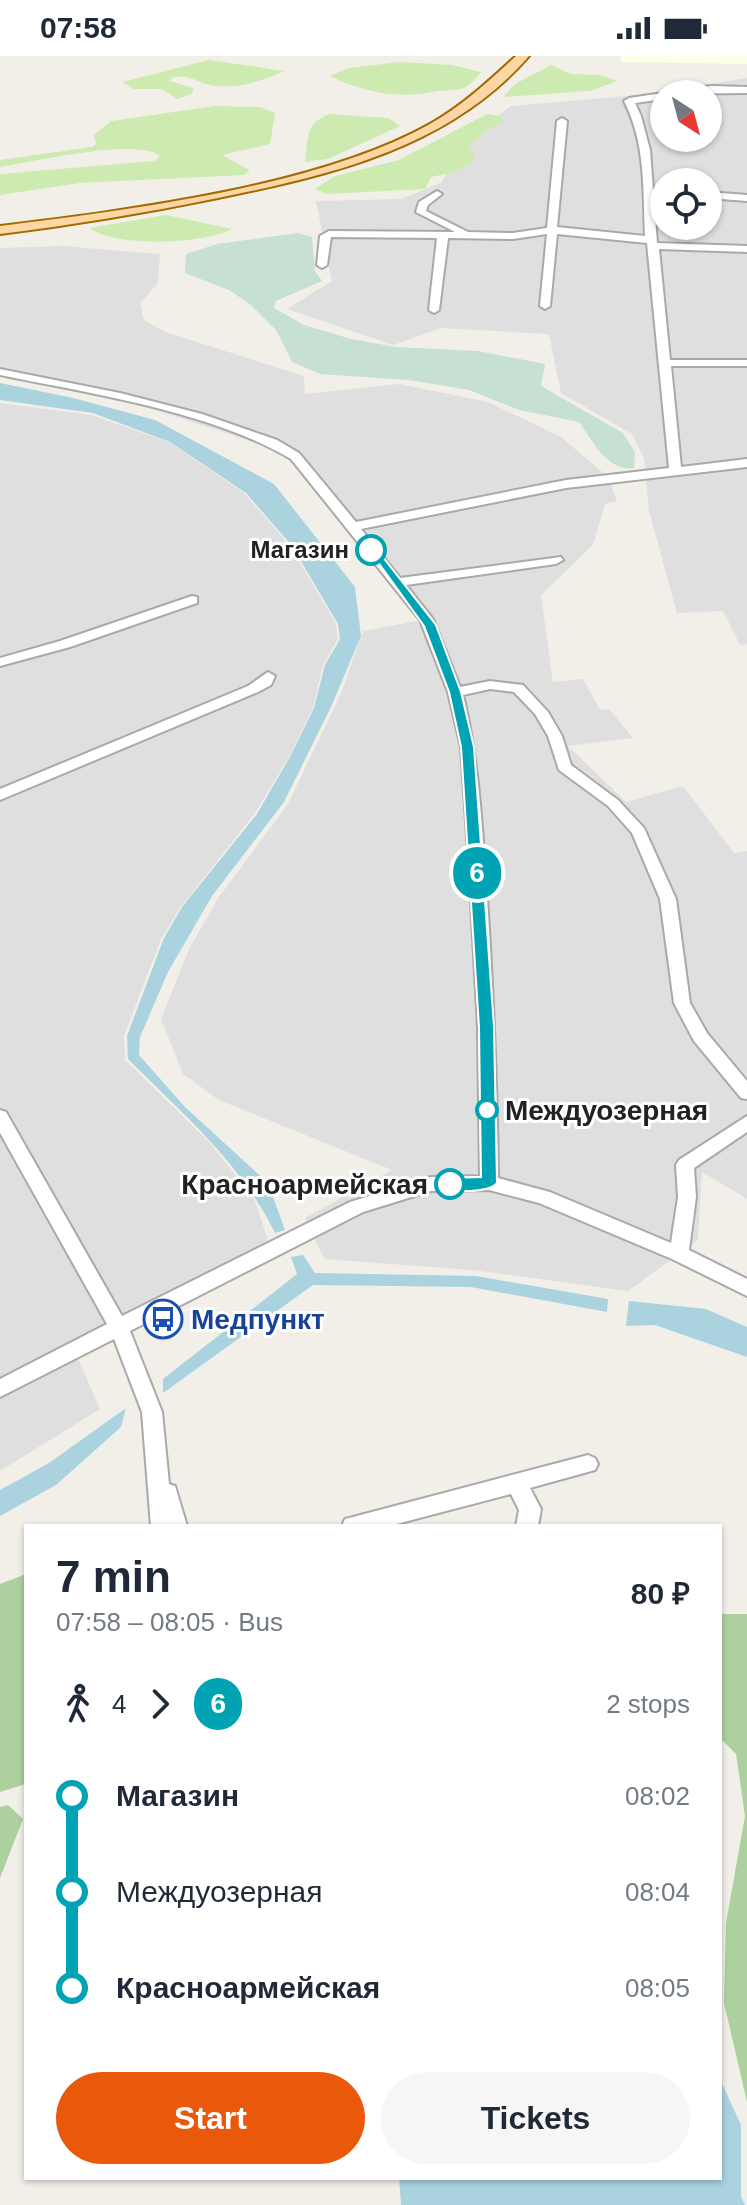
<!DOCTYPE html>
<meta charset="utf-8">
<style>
:root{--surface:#fff;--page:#f6f6f7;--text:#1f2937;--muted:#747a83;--accent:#ea580c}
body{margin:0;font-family:Arial,sans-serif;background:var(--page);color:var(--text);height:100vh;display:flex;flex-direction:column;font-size:30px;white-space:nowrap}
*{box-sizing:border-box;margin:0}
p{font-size:26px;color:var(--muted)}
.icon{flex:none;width:44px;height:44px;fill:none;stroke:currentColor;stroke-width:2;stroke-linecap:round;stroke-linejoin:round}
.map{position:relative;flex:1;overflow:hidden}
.drawer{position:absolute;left:24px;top:1468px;width:698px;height:656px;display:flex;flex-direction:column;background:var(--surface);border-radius:0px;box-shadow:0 2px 6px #0004}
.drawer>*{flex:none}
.badge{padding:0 16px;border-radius:26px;font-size:28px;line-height:52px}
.needle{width:52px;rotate:144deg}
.controls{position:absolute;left:650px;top:24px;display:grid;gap:16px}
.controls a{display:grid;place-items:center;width:72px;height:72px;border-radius:50%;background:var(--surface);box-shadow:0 2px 6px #0004;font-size:40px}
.map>.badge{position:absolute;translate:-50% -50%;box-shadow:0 0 0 4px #fff}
.legs{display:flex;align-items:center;gap:12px;height:88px;padding:0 32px;font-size:26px}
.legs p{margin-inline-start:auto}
.headline{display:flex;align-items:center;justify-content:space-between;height:136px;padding:0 32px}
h1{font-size:44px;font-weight:700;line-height:60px}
.action{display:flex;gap:16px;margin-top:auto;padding:16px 32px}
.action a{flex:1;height:92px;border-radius:48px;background:var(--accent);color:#fff;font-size:32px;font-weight:700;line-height:92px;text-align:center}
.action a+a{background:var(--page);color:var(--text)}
ul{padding:0 32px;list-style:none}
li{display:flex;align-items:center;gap:28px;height:96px;font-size:30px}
li i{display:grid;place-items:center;width:12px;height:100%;margin:0 10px;background:currentColor}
li i::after{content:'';width:20px;height:20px;margin:-10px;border:6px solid;border-radius:50%;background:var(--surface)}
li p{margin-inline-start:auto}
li:first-child i{background:linear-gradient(#0000 50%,currentColor 0)}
li:last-child i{background:linear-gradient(currentColor 50%,#0000 0)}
.status{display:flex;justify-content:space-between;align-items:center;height:56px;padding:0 40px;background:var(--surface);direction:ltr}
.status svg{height:22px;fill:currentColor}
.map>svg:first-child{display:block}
.residential{fill:#e0dfdf;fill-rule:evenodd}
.education{fill:#ffffe5}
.grass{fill:#cdebb0}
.forest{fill:#add19e}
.wetland{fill:#c6e0d4}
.water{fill:#aad3df}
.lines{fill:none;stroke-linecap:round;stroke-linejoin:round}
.minor-casing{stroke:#a9a9a9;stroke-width:4}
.major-casing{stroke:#a06b00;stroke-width:4}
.minor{fill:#fff;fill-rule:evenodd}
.major{fill:#fcd6a4;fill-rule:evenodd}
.line-1{fill:#00a3b4;stroke:#fff;stroke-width:2}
.stop-1-dot{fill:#fff;stroke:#00a3b4;stroke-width:4}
.labels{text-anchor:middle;stroke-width:6;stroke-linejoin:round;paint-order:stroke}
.far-stop-label{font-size:24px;font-weight:bold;fill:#222;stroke:#fff;text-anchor:end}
.stop-label{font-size:28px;font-weight:bold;fill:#222;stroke:#fff;text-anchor:start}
.transit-label{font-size:28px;font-weight:bold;fill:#164399;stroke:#fff;text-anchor:start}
</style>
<div class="status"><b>07:58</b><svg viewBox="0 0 49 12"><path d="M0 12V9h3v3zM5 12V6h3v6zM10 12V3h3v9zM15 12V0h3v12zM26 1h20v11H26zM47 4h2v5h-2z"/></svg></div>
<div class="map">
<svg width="747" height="2149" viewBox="0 0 747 2149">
<rect width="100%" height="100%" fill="#f2efe9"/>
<path class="residential" d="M 747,22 L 747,588 L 740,589 L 723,555 L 677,557 L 649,455 L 644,402 L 632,378 L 561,337 L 549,278 L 441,272 L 393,289 L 287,253 L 332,225 L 316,145 L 401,143 L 441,127 L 468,82 L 511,50 L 629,40 ZM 664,38 L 708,38 L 708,82 L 664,82 ZM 664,126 L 708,126 L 708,170 L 664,170 Z
M 63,190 L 160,198 L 158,227 L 140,247 L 144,264 L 165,276 L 304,320 L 305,338 L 399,328 L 488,346 L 561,381 L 608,421 L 617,445 L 605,448 L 593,489 L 541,539 L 553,626 L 583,623 L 600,654 L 609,653 L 633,682 L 568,690 L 626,746 L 683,730 L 734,797 L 747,795 L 747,1143 L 702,1116 L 698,1184 L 628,1235 L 472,1214 L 324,1203 L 305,1162 L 392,1114 L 219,1044 L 183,1018 L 161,963 L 189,893 L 219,841 L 288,748 L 342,635 L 363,575 L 422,564 L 282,395 L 108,339 L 0,318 L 0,192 Z
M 0,347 L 91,359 L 169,386 L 244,437 L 291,491 L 336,568 L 338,583 L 323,609 L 313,652 L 290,699 L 255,757 L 180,852 L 161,883 L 124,980 L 125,1004 L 209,1086 L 254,1142 L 268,1184 L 73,1291 L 100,1353 L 0,1415 Z"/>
<path class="education" d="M 621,0 L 747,0 L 747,8 L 621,6 Z"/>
<path class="grass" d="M 209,4 L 285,15 C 264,24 239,33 215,30 C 199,28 190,17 172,22 L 169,25 L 193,32 L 192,38 L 177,43 L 162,33 L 134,33 L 122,26 Z
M 399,6 L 452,9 L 481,16 C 464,39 457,32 433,36 C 398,43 362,36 330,20 L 349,12 Z
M 551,9 L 571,18 L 600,19 L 617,25 L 590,35 L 503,41 L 515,28 Z
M 215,50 L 260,51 L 275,57 L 270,88 L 222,99 L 248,113 L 249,116 L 244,119 L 80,127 L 0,139 L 0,118 L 154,105 L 160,100 C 137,81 32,106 0,111 L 0,104 L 92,91 L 96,88 L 94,79 L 111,65 Z
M 330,58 L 388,62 L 400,70 L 328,103 L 305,106 C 308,83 305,66 330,58 Z
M 487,58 L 499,60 L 504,66 L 485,75 L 469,90 L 475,101 L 473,106 L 455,116 L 431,121 L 425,133 L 327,138 L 315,133 L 335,120 L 399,104 Z
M 166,159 L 232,173 C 203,188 117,192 89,172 Z"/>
<path class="forest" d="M 26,1518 L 26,1728 L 0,1736 L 0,1528 Z
M 720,1558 L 747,1558 L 747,2046 L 724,1947 L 726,1867 L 745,1760 L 736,1698 L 720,1682 Z
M 8,1749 L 23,1763 L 0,1822 L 0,1751 Z"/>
<path class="wetland" d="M 298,177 L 312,181 L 315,215 L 322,225 L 276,245 L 274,252 L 304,269 L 351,283 L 396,291 L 478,295 L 545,308 L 541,330 L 623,377 L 635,396 L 634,412 C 606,415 594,386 579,366 L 519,354 L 469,334 L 409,324 L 320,318 L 292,306 L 276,274 L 251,249 L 229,234 L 185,217 L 186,198 L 217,188 Z"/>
<path class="water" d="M 0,327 L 73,342 L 155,364 L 274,428 L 355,531 L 361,580 L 331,651 L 284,746 L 212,840 L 168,916 L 140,981 L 139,999 L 185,1051 L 268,1127 L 285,1174 L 275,1177 C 241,1107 182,1057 128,1003 L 127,980 L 164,882 L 182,851 L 257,758 L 291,699 L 314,652 L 325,609 L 340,583 L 338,568 L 292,490 L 246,437 L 170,386 L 93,357 L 0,344 Z
M 303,1199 L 315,1217 L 476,1220 L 608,1243 L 607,1256 L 471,1231 L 313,1229 L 163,1337 L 163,1323 L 297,1218 L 291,1201 Z
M 629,1245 L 706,1253 L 747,1271 L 747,1301 L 655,1269 L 626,1270 Z
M 126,1352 L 121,1371 L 56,1429 L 0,1460 L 0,1434 L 49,1407 Z
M 720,1998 L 720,2023 L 741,2069 L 741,2141 L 745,2149 L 401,2149 L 399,2122 L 720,2122 Z"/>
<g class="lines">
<g class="minor-casing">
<path id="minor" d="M 711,30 L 747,31 L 747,37 L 664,38 L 664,43 L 635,47 L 641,60 L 650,94 L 657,187 L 747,190 L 747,196 L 659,193 L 670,304 L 747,304 L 747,310 L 671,310 L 681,411 L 747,403 L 747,411 L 566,432 L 361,473 L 400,522 L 561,501 L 563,504 L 556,508 L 406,529 L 433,563 L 460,631 L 490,625 L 523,629 L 548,656 L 562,680 L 571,709 L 618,744 L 644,772 L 676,843 L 690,947 L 707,977 L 747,1025 L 747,1043 L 741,1042 L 694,985 L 674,947 L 660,843 L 632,777 L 608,750 L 559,714 L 548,680 L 535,658 L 514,636 L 490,633 L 463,639 C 479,705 482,772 487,840 C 493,934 497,1028 498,1122 L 550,1136 L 671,1187 L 678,1141 L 676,1109 L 679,1104 L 747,1060 L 747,1076 L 694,1112 L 696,1141 L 689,1194 L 747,1223 L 747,1240 L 672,1203 L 539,1147 L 489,1134 L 431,1135 L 363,1156 L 130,1275 L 162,1356 L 169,1428 L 175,1430 L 187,1470 L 151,1470 L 142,1356 L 114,1283 L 0,1341 L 0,1323 L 107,1268 L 0,1077 L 0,1054 L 6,1056 L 122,1260 L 350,1146 L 431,1121 L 480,1120 L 478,971 L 469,810 L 461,691 L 448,636 L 420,564 L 291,403 C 210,355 92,338 0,319 L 0,313 L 120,337 L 202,358 L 277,384 L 299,397 L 356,466 L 566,424 L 669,412 L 647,187 L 557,178 L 550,250 L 545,253 L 540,250 L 547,178 L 513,183 L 448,182 L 439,254 L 434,257 L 429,254 L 437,182 L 331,181 L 327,209 L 322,212 L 317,209 L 320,180 L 329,175 L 455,176 L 416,156 L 419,146 L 437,135 L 442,138 L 428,149 L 426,155 L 468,176 L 513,177 L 547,172 L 557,65 L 562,62 L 567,65 L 557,171 L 645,180 C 643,134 646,88 624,45 L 629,42 Z
M 708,136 L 747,139 L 747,145 L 708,142 Z
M 192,540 L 197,541 L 197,547 L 70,591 L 0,610 L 0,602 L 60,585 Z
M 268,616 L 275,620 L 271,629 L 258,636 L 0,744 L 0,733 L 248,630 Z
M 588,1399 L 595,1402 L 598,1408 L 595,1414 L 530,1432 L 541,1453 L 538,1470 L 516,1470 L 519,1454 L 511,1438 L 389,1470 L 342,1470 L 345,1463 L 353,1461 Z"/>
</g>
<g class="major-casing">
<path id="major" d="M 516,0 L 529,0 C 449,92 331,119 218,142 C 145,157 73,169 0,178 L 0,170 C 129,154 317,131 430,68 C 462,50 489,25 516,0 Z"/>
</g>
<use href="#minor" class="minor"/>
<use href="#major" class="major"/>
</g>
<path class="line-1" d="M 367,491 L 375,491 L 436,569 L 461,636 L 474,691 L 494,971 L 497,1127 C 489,1137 451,1138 442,1128 L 450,1122 L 481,1121 L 479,971 L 461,691 L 449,636 L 424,570 Z"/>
<defs>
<g id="bus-ring" transform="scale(2)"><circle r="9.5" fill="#fff" stroke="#1a4fb4" stroke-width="1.5"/><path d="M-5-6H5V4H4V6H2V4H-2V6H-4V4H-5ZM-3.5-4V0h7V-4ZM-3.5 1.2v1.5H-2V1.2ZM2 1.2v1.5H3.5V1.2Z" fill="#1a4fb4"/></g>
</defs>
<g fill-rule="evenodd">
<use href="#bus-ring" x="163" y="1263"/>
</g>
<g class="stop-1-dot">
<circle cx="371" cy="494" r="14"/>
<circle cx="487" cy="1054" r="10"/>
<circle cx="450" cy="1128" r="14"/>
</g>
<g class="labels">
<g class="far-stop-label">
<text x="349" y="502">Магазин</text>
</g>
<g class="stop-label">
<text x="505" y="1064">Междуозерная</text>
<text x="428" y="1138" text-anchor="end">Красноармейская</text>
</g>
<g class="transit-label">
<text x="191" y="1273">Медпункт</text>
</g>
</g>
</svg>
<div class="controls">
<a><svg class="needle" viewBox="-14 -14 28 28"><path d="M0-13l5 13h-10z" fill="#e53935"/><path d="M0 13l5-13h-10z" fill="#747a83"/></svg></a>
<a><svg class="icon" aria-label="locate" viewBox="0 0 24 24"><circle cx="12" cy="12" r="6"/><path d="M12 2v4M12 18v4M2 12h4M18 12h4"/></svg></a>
</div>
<b class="badge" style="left:477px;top:817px;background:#00a3b4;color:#fff">6</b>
<section class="drawer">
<div class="headline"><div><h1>7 min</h1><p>07:58 – 08:05 · Bus</p></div><b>80 ₽</b></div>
<div class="legs"><svg class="icon" aria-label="walk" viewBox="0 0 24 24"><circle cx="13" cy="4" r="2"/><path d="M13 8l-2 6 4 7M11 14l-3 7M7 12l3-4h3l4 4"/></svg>4<svg class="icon" aria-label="forward" viewBox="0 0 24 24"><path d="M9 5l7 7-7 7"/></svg><b class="badge" style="background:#00a3b4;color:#fff">6</b><p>2 stops</p></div>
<ul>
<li><i style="color:#00a3b4"></i><b>Магазин</b><p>08:02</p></li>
<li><i style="color:#00a3b4"></i><span>Междуозерная</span><p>08:04</p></li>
<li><i style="color:#00a3b4"></i><b>Красноармейская</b><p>08:05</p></li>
</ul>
<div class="action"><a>Start</a><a>Tickets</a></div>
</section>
</div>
